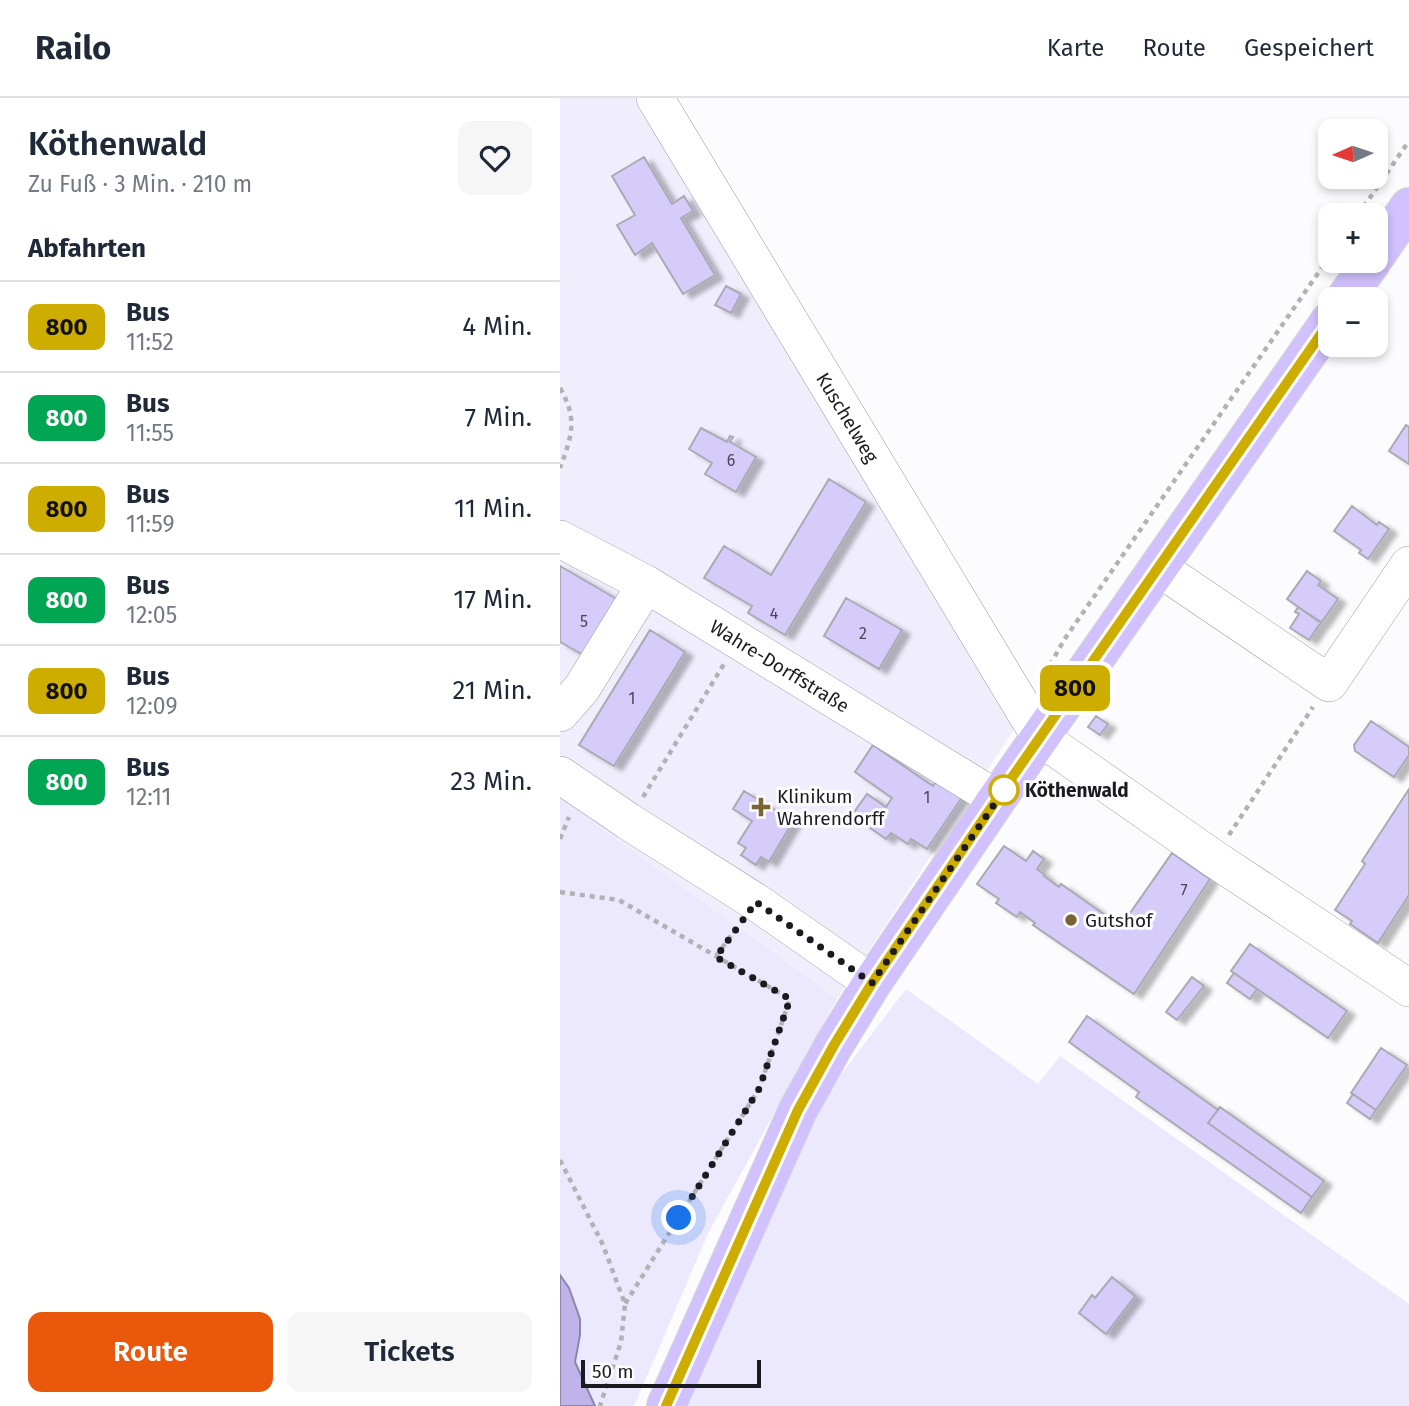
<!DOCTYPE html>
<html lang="de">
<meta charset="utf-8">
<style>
:root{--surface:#fff;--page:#f6f6f7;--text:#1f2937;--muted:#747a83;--line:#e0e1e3;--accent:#ea580c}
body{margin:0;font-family:"Fira Sans",sans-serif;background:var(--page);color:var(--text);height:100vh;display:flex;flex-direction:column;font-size:26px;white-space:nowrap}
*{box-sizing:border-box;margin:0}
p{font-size:23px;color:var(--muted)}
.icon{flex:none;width:38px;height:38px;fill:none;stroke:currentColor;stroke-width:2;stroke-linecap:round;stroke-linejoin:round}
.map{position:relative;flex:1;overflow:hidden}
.side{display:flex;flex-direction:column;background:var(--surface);width:560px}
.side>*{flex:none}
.badge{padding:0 14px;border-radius:10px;font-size:24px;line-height:46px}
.needle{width:46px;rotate:267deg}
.tools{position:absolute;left:758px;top:21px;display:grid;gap:14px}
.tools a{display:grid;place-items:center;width:70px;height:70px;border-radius:14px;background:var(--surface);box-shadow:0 4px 10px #0003;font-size:35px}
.scale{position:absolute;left:21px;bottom:18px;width:180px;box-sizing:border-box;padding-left:7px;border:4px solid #1b1a1e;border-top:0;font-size:19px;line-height:24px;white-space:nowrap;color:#1b1a1e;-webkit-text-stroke:5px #fcfbfd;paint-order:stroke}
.you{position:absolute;width:35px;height:35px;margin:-18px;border:5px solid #fff;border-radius:50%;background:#1a73e8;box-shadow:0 0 0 10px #1a73e833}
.map>.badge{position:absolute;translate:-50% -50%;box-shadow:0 0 0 4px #fff}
h2{padding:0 28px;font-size:26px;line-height:63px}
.round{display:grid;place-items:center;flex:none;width:74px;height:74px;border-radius:14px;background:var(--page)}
.headline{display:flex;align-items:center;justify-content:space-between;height:119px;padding:0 28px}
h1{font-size:33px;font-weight:600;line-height:52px}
.action{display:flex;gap:14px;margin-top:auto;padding:14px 28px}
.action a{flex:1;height:80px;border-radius:14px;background:var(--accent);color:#fff;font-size:28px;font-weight:600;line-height:80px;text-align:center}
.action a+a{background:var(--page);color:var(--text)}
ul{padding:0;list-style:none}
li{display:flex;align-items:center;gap:21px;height:91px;padding:0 28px;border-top:2px solid var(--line)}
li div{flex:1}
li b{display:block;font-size:26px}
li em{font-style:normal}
li .badge{min-width:77px;font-weight:700;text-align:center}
header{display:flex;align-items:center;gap:42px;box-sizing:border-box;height:98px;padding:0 35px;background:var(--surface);border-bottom:2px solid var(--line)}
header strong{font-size:33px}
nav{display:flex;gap:38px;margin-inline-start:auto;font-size:24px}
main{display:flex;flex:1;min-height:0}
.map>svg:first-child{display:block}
.built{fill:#f0edfc}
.green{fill:#ece8fd}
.water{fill:#bfb3e9;stroke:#8e85ac;stroke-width:2}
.building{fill:#d5ccf9;stroke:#aba9b4;stroke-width:2;filter:url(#shadow)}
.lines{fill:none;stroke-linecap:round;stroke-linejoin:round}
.minor-casing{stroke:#9d9ba6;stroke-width:38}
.major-casing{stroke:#d6d6d6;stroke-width:40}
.path{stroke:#b2b1b4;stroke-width:4.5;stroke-dasharray:5 5;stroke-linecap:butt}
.minor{stroke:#fff;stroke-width:37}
.major{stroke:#d1c1fe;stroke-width:38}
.line-casing{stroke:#fff;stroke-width:16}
.line{stroke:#cdad00;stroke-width:10}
.walk{stroke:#1b1a1e;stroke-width:7;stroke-dasharray:0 12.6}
.stop-dot{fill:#fff;stroke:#cdad00;stroke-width:3.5}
.poi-dot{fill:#7a6434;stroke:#fcfbfd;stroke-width:2.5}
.labels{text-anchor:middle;stroke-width:6;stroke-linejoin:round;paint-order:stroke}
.number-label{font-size:16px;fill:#4a4655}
.street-label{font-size:19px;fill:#1b1a1e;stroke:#fcfbfd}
.stop-label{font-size:19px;font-weight:bold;fill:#1b1a1e;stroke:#fcfbfd;text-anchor:start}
.poi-label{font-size:19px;fill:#1b1a1e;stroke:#fcfbfd;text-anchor:start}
</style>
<header>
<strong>Railo</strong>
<nav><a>Karte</a><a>Route</a><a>Gespeichert</a></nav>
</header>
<main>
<section class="side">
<div class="headline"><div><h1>Köthenwald</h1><p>Zu Fuß · 3 Min. · 210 m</p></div><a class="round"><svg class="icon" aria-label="heart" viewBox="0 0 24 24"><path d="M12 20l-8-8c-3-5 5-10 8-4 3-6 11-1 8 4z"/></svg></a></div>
<h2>Abfahrten</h2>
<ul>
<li><span class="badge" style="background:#cdad00;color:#111">800</span><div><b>Bus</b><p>11:52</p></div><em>4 Min.</em></li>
<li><span class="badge" style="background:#00a651;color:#fff">800</span><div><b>Bus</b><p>11:55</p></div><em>7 Min.</em></li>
<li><span class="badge" style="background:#cdad00;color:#111">800</span><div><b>Bus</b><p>11:59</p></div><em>11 Min.</em></li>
<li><span class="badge" style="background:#00a651;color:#fff">800</span><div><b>Bus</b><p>12:05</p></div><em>17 Min.</em></li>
<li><span class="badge" style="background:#cdad00;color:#111">800</span><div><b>Bus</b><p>12:09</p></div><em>21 Min.</em></li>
<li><span class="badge" style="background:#00a651;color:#fff">800</span><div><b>Bus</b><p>12:11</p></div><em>23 Min.</em></li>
</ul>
<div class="action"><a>Route</a><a>Tickets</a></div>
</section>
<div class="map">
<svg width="849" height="1308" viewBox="0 0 849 1308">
<defs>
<filter id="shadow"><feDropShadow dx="8" dy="4.5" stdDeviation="2" flood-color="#0004"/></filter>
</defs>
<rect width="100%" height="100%" fill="#fcfbfd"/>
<path class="built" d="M 0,0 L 92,0 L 458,617 L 453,633 L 277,901 L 148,1135 L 74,1308 L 0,1308 Z"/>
<path class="green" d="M 0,701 L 277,901 L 148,1135 L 74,1308 L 0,1308 Z
M 346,891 L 478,986 L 500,958 L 849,1206 L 849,1308 L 126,1308 L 254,1012 Z"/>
<path class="water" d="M 0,1177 L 9,1190 L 20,1221 L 20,1237 L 15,1264 L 35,1308 L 0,1308 Z"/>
<path class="building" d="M 84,59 L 112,106 L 124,98 L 133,113 L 121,120 L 155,177 L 123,196 L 92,145 L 75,157 L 57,127 L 75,117 L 52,78 Z
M 166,188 L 181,196 L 171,215 L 155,207 Z
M 846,327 L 849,329 L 849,366 L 829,353 Z
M 141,330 L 167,344 L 170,338 L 173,339 L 170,344 L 196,359 L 176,394 L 145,376 L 152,365 L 129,351 Z
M 269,381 L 306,404 L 225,537 L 188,515 L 192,508 L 144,480 L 164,448 L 211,477 Z
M 792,408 L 817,427 L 819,424 L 829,431 L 808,461 L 799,455 L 801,452 L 774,433 Z
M 0,468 L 60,503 L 27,559 L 0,544 Z
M 747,473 L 761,483 L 758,487 L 778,501 L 761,525 L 727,501 Z
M 286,500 L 342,532 L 319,571 L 264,538 Z
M 738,509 L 761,524 L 749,542 L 730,530 L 739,516 L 735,514 Z
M 90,532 L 125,554 L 54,668 L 19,647 Z
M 536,618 L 548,626 L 540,637 L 528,629 Z
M 811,623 L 849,649 L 849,657 L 834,679 L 795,653 L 794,647 Z
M 313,647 L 373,688 L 378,680 L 403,698 L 367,751 L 351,741 L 348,746 L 331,735 L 326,741 L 292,717 L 307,696 L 326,709 L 332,700 L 295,674 Z
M 849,691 L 849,797 L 818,845 L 790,826 L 792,823 L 775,812 L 805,766 L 802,763 Z
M 184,693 L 233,723 L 209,764 L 201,759 L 196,767 L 181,757 L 186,750 L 178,745 L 192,723 L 173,711 Z
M 444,748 L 466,763 L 473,753 L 484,761 L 477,771 L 485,777 L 484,778 L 499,789 L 501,786 L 561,828 L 612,755 L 650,781 L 574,896 L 473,827 L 475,825 L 460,814 L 457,819 L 436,805 L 439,801 L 417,786 Z
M 690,846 L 787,913 L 768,940 L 671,873 Z
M 674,875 L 697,891 L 690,901 L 667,885 Z
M 632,879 L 644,888 L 617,922 L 606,914 Z
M 527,918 L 658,1012 L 648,1025 L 752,1099 L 741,1115 L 576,999 L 579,994 L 509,944 Z
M 821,950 L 847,967 L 816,1012 L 791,995 Z
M 793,996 L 816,1012 L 810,1021 L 787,1005 Z
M 660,1009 L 764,1083 L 752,1099 L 648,1025 Z
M 552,1179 L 575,1198 L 546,1236 L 519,1215 L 532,1197 L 535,1200 Z"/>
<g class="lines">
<g class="minor-casing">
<g id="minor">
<path id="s1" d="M 95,0 L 481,640 L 653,760 L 849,890"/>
<path id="s2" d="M 0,441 L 86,486 L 437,701"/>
<path d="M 599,470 L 769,585 L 849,467"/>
<path d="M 0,615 L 22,590 L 86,486"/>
<path d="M 0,677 L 68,723 L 196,804 L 312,885"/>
</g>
</g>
<g class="major-casing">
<path id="major" d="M 816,157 L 849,109
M 785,201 L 812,163
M 106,1308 L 238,1012 L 274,947 L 312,885 L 437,701 L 770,223"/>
</g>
<path class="path" d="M 798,117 L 849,43
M 0,290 C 18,321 12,338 0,370
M 490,567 L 504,542 L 770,158
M 83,699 L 164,566
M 669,737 L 753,609
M 0,741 L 9,719
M 0,794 L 59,802 L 230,901 L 199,991 L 65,1206
M 156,858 L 179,827
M 0,1062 L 43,1147 L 65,1206 L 61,1244 L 40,1308"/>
<use href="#minor" class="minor"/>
<use href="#major" class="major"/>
</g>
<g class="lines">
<g class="line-casing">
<path id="line" d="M 106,1308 L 238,1012 L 274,947 L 312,885 L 437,701 L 770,223"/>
</g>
<use href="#line" class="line"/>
<path class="walk" d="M 119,1120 L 199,991 L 230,901 L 156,859 L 196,804 L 312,885 L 444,692"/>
</g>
<circle class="stop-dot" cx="444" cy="692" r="14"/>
<g class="poi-dot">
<path d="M197.5 698.5h7v7h7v7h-7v7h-7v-7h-7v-7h7z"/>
<circle cx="511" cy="822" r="7"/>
</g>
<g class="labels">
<g class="number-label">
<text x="171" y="368">6</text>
<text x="214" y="521">4</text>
<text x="24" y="529">5</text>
<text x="303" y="541">2</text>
<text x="72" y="606">1</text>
<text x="367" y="705">1</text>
<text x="624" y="798">7</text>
</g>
<g class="street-label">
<text dy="7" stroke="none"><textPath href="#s1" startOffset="373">Kuschelweg</textPath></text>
<text dy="7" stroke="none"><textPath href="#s2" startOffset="254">Wahre-Dorffstraße</textPath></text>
</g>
<g class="stop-label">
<text x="465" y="699">Köthenwald</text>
</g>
<g class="poi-label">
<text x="217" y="705">Klinikum<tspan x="217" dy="22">Wahrendorff</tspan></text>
<text x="525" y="829">Gutshof</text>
</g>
</g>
</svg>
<div class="tools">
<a><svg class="needle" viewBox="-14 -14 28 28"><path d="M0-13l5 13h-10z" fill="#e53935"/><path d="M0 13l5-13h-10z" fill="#747a83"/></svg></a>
<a>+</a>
<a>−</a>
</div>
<div class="scale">50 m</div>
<div class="you" style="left:119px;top:1120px"></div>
<b class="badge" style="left:515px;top:590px;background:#cdad00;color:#111">800</b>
</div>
</main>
